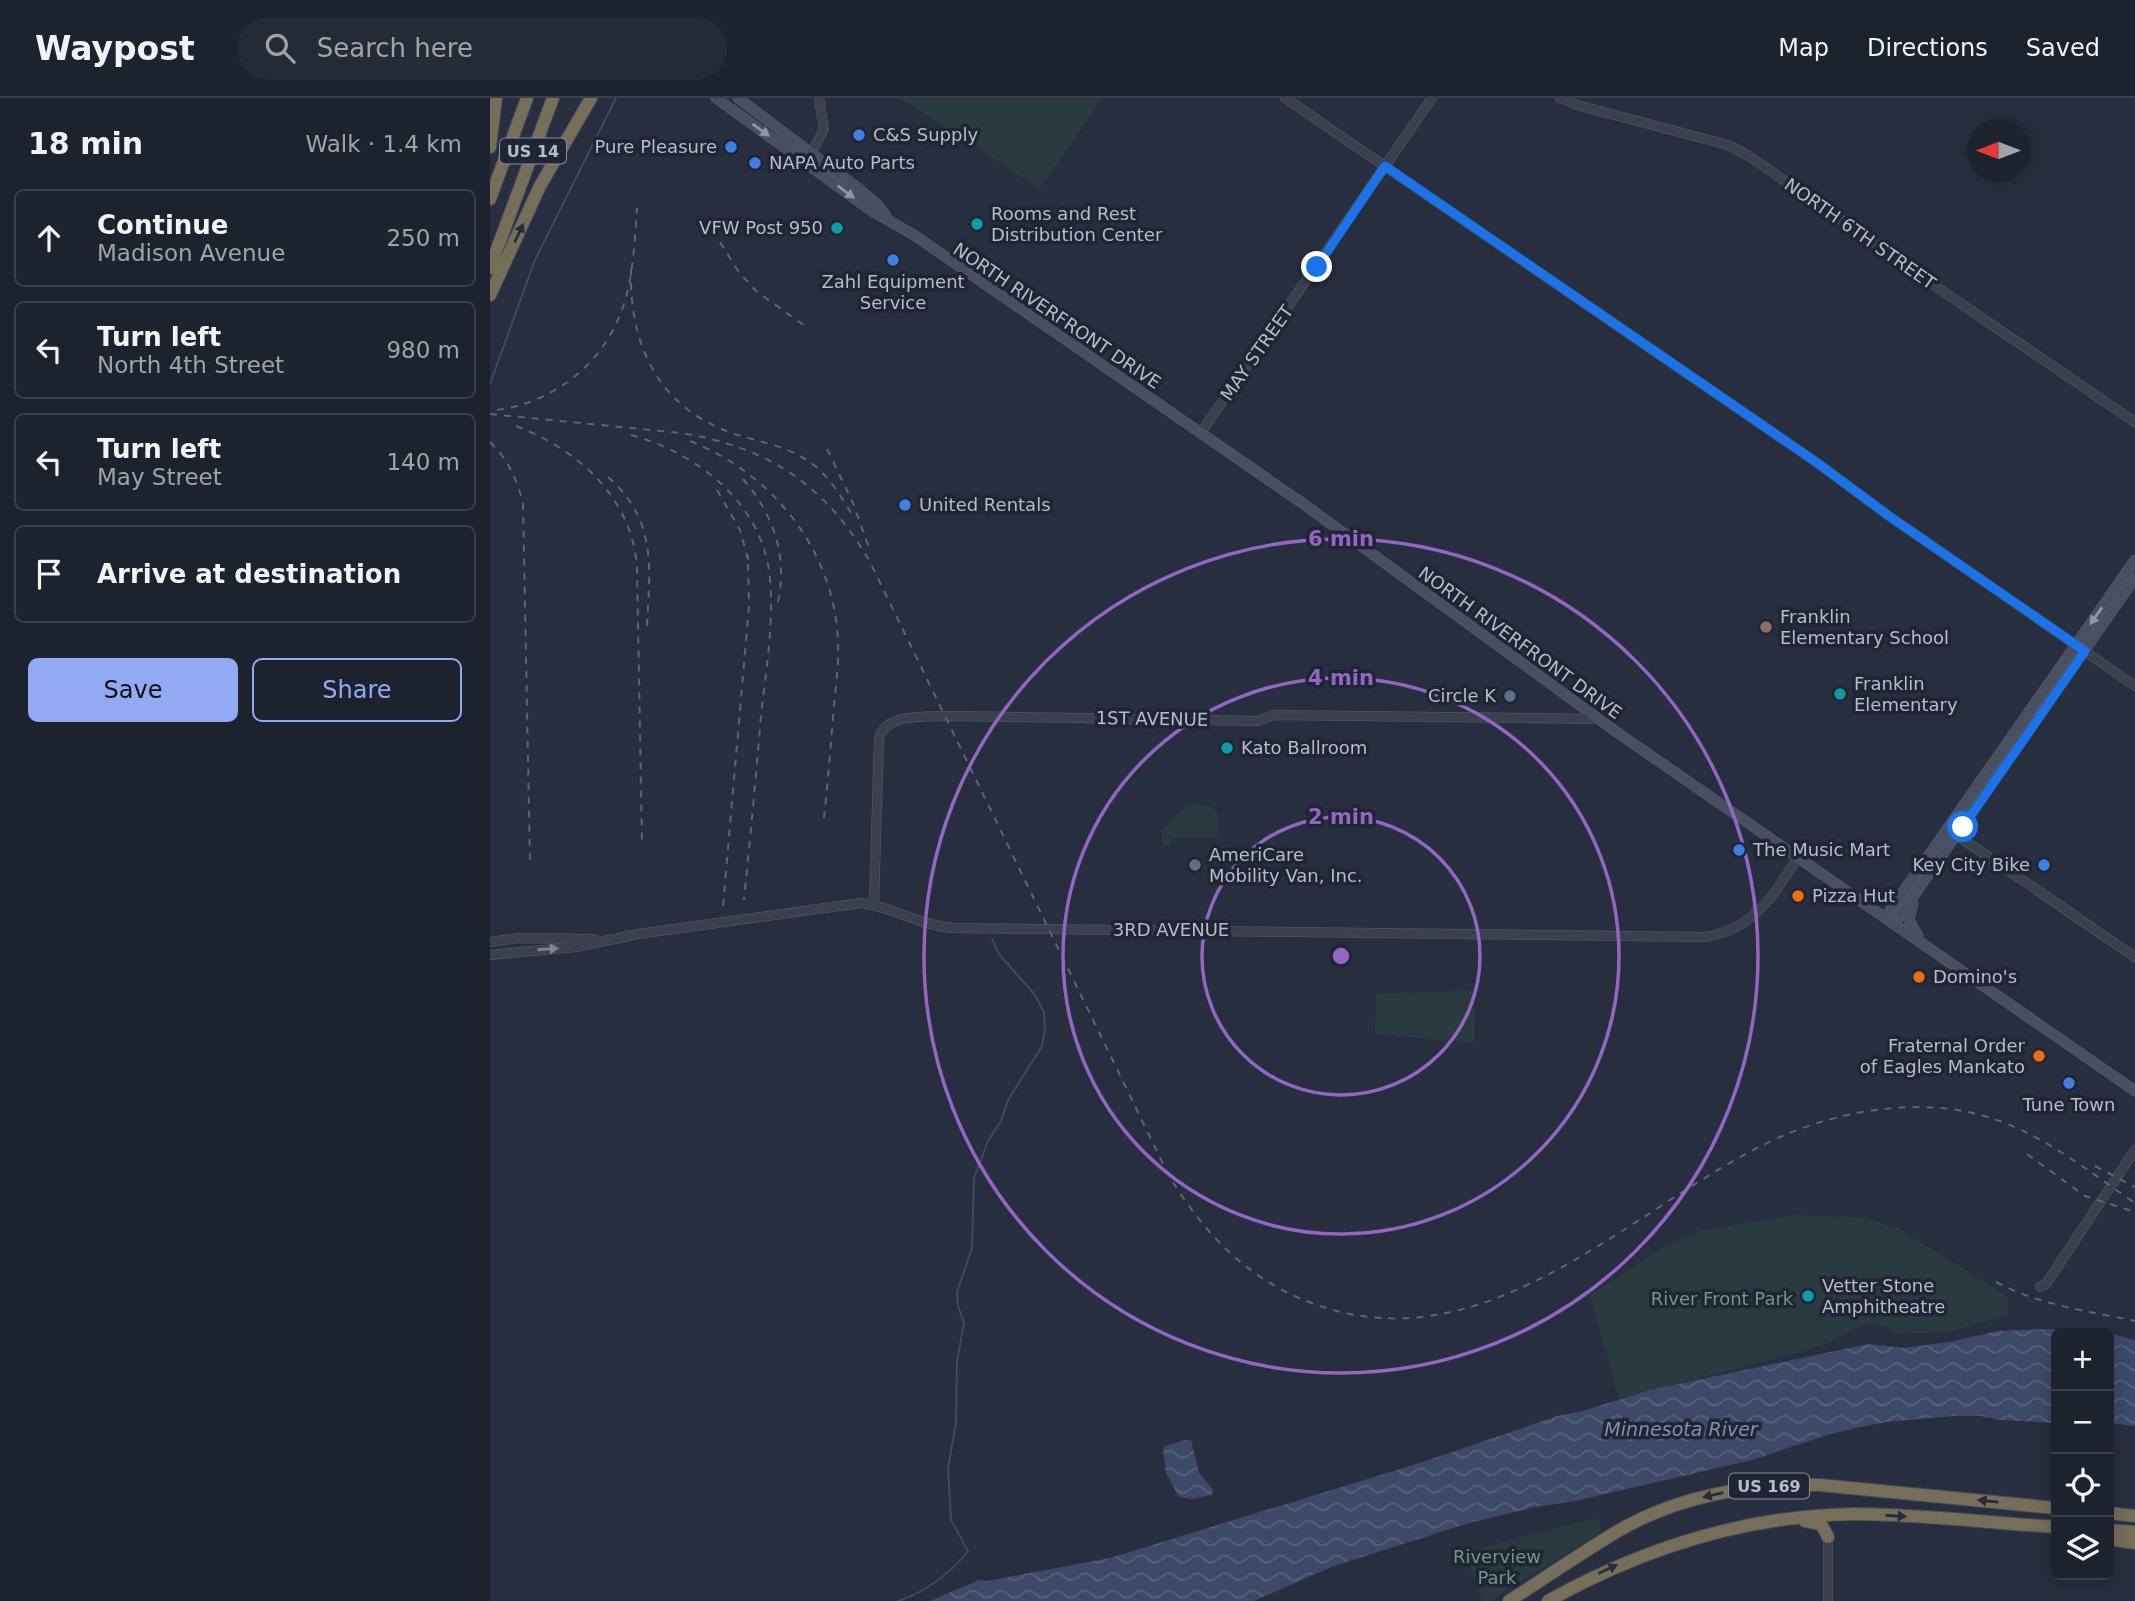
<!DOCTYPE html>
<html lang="en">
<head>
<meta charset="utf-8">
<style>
	:root { --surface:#1d222f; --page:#252a37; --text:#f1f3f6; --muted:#a0a4aa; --line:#3b3f4b; --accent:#92aaf4 }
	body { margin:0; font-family:"DejaVu Sans",sans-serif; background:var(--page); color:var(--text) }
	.controls { position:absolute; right:21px; bottom:21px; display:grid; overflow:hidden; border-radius:10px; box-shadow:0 4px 18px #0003 }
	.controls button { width:63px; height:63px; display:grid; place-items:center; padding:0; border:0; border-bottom:2px solid var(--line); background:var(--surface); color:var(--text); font:35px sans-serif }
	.compass { position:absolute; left:1477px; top:21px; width:63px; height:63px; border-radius:50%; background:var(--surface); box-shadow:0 4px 18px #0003; rotate:270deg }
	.stop { position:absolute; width:21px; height:21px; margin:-16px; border:5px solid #1a73e8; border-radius:50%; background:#fff }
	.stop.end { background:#1a73e8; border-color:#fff; box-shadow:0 2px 7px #0008 }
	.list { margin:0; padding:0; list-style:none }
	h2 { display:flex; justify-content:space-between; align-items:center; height:91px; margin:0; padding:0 28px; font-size:30px }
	h2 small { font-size:23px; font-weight:400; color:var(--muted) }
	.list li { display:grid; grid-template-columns:46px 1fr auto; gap:21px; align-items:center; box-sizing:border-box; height:98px; margin:0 14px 14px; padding:0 14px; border:2px solid var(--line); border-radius:10px }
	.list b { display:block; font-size:26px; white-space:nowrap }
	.list p { margin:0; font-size:23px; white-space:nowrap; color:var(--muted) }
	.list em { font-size:23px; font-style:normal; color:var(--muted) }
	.actions { display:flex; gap:14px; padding:21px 28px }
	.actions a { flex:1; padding:16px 0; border:2px solid var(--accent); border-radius:10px; text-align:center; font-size:24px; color:var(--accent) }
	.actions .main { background:var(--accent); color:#111 }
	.icon { flex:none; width:38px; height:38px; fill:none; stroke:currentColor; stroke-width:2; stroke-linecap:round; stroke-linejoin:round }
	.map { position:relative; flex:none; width:1645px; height:1503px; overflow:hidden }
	header { display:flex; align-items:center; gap:42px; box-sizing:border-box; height:98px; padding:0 35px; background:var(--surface); border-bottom:2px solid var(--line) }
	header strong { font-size:33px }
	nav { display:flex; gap:38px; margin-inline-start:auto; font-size:24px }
	.search { width:490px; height:63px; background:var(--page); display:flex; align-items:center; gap:18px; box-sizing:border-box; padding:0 24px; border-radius:38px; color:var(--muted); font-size:26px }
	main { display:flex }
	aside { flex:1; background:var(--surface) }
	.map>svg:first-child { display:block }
</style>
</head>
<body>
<header>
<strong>Waypost</strong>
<div class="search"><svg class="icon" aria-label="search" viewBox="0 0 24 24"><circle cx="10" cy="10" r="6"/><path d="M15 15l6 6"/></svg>Search here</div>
<nav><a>Map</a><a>Directions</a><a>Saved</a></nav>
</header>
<main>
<aside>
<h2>18 min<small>Walk · 1.4 km</small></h2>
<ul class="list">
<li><svg class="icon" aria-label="ahead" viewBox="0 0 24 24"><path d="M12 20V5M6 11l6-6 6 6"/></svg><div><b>Continue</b><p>Madison Avenue</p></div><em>250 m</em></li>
<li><svg class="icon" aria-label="left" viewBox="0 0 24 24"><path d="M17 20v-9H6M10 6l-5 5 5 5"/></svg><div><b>Turn left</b><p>North 4th Street</p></div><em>980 m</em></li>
<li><svg class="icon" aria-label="left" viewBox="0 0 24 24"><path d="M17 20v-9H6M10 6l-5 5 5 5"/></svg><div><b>Turn left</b><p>May Street</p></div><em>140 m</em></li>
<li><svg class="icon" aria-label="arrive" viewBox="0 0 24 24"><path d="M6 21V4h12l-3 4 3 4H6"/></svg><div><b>Arrive at destination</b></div></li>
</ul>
<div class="actions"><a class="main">Save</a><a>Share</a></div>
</aside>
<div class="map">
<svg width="1645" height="1503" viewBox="0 0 1645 1503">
	<defs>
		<pattern id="water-waves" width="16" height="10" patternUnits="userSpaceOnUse" patternTransform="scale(1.75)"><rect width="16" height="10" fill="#3d4967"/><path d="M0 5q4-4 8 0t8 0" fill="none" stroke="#57617b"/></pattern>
	</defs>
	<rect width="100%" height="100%" fill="#272e3f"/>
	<path fill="#293a40" d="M410,0h202l-62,91z
		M705,705l19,5 3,7 1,23h-47l-2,7 -7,2v-18l21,-20z
		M985,893l-1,52 -99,-9 1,-41z
		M1302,1117l70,2 36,11 110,69v18l-64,18 -48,1 -10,-7 -21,-3 -37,19 -27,9 -182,47 -29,-104 71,-46 37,-18z
		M1107,1420l5,13 -112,70h-7l-19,-49z"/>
	<path fill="url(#water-waves)" d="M1557,1231l61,4h-52v90l-57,-3 -18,-4h-27l-68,6 -30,6 -29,7 -75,25 -177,41 -40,6 -66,16 -138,44 -77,34h-324l49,-21 8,1 123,-23 316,-97 131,-45 29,-6 64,-20 218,-46 36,4 45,-6 49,-11z
		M1619,1235l26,7v86l-26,-3z
		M695,1342h6l8,33 14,16 -1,6 -20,4 -13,-2 -13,-24 -3,-24 2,-3z"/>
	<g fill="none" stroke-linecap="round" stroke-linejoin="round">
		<path stroke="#3d4967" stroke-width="2" d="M0,286l45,-124 81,-162
			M408,1503c26,-8 53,-28 70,-50l-17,-31 -2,-33 -1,-19 8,-46 1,-61 7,-38 -6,-17 -1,-14 15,-44 2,-70 14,-37 13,-20 7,-21 34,-54 3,-17 -1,-17 -9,-17 -36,-41 -7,-15"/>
		<g stroke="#595e6d" stroke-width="10">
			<path id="tertiary" d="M795,0l531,364 73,54 246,170
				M1070,0l17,7 151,40 21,11 94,65 86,61 206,140
				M319,60l15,-29 -5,-31
				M710,336l232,-336
				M1462,734l183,125
				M384,807l5,-167c8,-26 49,-21 71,-22l308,5 16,-6 325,4
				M0,844l28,-4 76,1
				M0,857l86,-8 62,-13 223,-31c32,4 58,22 91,25l753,9c50,-8 67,-41 93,-79
				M1550,1189l6,-3 89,-134
				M1338,1439v64"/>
		</g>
		<g stroke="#595e6d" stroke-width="11">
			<path id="secondary" d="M226,0l156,113 42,24 391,270 313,228 517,358
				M248,0l122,92 18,15 8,11
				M1423,804l-4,18 9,16
				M1395,820l250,-358
				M1404,826l241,-346"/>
		</g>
		<g stroke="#464b5a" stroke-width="14">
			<path id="motorway" d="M0,49l6,-49
				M0,101l37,-101
				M0,170l63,-170
				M0,197l50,-109 51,-88
				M1619,1415l26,3
				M1315,1423l16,3 7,13
				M1619,1432l26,2
				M1619,1441l26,4
				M1019,1503c36,-23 72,-48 109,-70 60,-35 133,-48 202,-46l236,23
				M1058,1503c95,-53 196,-85 305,-87 68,0 136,9 203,13"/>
		</g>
		<use href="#tertiary" stroke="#3b404f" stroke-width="9"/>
		<use href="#secondary" stroke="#494f62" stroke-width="10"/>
		<use href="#motorway" stroke="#756e58" stroke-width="12"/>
		<path stroke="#5d6476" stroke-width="2" stroke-dasharray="7 7" stroke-linecap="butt" d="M230,144l18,29 18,20 49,35
			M141,171c-2,70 23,133 93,161 24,10 53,13 76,26 25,13 39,37 53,60
			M7,312c65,-9 117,-56 131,-121 6,-26 7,-54 9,-81
			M0,316l191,19c87,14 145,52 189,129l299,614c35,57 77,102 140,126 170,66 311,-84 450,-155 54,-28 120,-44 181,-39 79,6 132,52 195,95
			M26,328c62,23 117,73 121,142l5,274
			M141,337c67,18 132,69 139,143 4,45 -4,93 -9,137 -5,62 -11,124 -17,185
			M200,343c83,33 144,109 148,200 1,21 -2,43 -4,64 -3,38 -6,75 -10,113
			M0,344c18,17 27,38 33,61l7,358
			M337,351l26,54 16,45
			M118,379c49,43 42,90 39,149
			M253,381c30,35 45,76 35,123
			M227,392l23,40 9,33
			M233,808l26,-300 -1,-51
			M1537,1056l58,42 50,16
			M1605,1068l40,21
			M1506,1184c43,23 92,29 139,39"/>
	</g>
	<defs><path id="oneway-solid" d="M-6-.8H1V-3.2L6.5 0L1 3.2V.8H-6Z" transform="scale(1.75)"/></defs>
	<g fill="#9096a6">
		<use href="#oneway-solid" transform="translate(271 32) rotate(36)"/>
		<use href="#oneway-solid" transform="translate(356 94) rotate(37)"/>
		<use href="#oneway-solid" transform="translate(1606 518) rotate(125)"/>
	</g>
	<g fill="#282c38">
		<use href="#oneway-solid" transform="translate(29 135) rotate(-65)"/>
		<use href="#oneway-solid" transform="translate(1223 1397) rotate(167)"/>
		<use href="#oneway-solid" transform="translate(1498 1403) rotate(-174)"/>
		<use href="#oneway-solid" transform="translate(1406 1418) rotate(4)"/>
		<use href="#oneway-solid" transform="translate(1118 1471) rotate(-25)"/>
	</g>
	<use fill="#7f8493" href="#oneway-solid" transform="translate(58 851) rotate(-4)"/>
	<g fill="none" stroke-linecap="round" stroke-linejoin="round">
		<path stroke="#1a73e8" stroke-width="9" d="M827,169l68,-101 431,296 73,54 196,135 -122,176"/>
	</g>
	<g fill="none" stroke="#9366c3" stroke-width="3.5">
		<circle cx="851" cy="858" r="139"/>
		<circle cx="851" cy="858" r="278"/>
		<circle cx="851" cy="858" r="417"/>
	</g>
	<g fill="#3f7fe0" stroke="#1f2535" stroke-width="2.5">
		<circle cx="369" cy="37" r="7"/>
		<circle cx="241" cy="49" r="7"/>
		<circle cx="265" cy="65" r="7"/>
		<circle cx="403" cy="162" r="7"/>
		<circle cx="415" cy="407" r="7"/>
		<circle cx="1249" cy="752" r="7"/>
		<circle cx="1554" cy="767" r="7"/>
		<circle cx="1579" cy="985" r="7"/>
	</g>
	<g fill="#0f9aa8" stroke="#1f2535" stroke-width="2.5">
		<circle cx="487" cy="126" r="7"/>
		<circle cx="347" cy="130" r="7"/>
		<circle cx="1350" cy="596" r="7"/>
		<circle cx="737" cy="650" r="7"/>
		<circle cx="1318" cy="1198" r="7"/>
	</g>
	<circle fill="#8d6e63" stroke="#1f2535" stroke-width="2.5" cx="1276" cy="529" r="7"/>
	<g fill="#5c6f8a" stroke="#1f2535" stroke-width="2.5">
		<circle cx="1020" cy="598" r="7"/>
		<circle cx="705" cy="767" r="7"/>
	</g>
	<g fill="#e8710a" stroke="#1f2535" stroke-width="2.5">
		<circle cx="1308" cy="798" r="7"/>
		<circle cx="1429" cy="879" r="7"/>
		<circle cx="1549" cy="958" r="7"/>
	</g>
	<g text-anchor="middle" stroke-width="7" stroke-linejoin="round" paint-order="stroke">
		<g fill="#1f2535" stroke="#898f9d" stroke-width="2">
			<rect x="10" y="40.5" width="66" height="25" rx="5"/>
			<rect x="1239" y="1375.5" width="80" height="25" rx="5"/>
		</g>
		<g font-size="16" font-weight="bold" fill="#b7bcca">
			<text x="43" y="59">US 14</text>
			<text x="1279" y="1394">US 169</text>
		</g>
		<g font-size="18" fill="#b7bcca" stroke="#1f2535" text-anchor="start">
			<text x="383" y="43">C&amp;S Supply</text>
			<text x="227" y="55" text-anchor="end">Pure Pleasure</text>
			<text x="279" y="71">NAPA Auto Parts</text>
			<text x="501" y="122">Rooms and Rest<tspan x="501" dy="21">Distribution Center</tspan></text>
			<text x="333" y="136" text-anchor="end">VFW Post 950</text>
			<text x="403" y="190" text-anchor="middle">Zahl Equipment<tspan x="403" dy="21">Service</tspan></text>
			<text x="429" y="413">United Rentals</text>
			<text x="1290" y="525">Franklin<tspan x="1290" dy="21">Elementary School</tspan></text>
			<text x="1364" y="592">Franklin<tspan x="1364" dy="21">Elementary</tspan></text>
			<text x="1006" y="604" text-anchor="end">Circle K</text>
			<text x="751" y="656">Kato Ballroom</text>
			<text x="1263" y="758">The Music Mart</text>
			<text x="719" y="763">AmeriCare<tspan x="719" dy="21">Mobility Van, Inc.</tspan></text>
			<text x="1540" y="773" text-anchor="end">Key City Bike</text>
			<text x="1322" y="804">Pizza Hut</text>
			<text x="1443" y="885">Domino's</text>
			<text x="1535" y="954" text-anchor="end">Fraternal Order<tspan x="1535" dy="21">of Eagles Mankato</tspan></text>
			<text x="1579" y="1013" text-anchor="middle">Tune Town</text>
			<text x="1332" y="1194">Vetter Stone<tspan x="1332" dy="21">Amphitheatre</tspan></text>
		</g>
		<g font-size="18" fill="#b7bcca" stroke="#1f2535">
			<text transform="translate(1370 136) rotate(35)" y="6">NORTH 6TH STREET</text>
			<text transform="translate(567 218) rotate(34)" y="6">NORTH RIVERFRONT DRIVE</text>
			<text transform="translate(767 255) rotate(-55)" y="6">MAY STREET</text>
			<text transform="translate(1030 545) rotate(36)" y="6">NORTH RIVERFRONT DRIVE</text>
			<text transform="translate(662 621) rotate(1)" y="6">1ST AVENUE</text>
			<text x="681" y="838">3RD AVENUE</text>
		</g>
		<g font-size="18" fill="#6f9a7f" stroke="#1f2535">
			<text x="1232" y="1207">River Front Park</text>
			<text x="1007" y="1465">Riverview<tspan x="1007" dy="21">Park</tspan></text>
		</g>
		<g font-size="19" font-style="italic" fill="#808eb0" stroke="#1f2535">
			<text x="1191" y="1338">Minnesota River</text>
		</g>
	</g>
	<circle cx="851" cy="858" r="10" fill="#9366c3" stroke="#1f2535" stroke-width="3.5"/>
	<g font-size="21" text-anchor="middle" font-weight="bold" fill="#9366c3" stroke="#1f2535" stroke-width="7" stroke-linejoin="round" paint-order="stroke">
		<text x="851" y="448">6 min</text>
		<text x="851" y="587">4 min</text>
		<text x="851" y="726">2 min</text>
	</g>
</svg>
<div class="controls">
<button>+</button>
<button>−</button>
<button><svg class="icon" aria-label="locate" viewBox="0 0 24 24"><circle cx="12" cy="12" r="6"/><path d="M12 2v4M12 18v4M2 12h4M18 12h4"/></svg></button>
<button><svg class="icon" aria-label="layers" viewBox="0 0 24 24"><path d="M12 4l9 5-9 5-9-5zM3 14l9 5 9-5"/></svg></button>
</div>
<svg class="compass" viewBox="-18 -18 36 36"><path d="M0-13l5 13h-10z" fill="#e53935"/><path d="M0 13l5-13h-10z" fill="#a0a4aa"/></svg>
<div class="stop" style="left:1473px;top:729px"></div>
<div class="stop end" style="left:827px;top:169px"></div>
</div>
</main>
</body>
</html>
